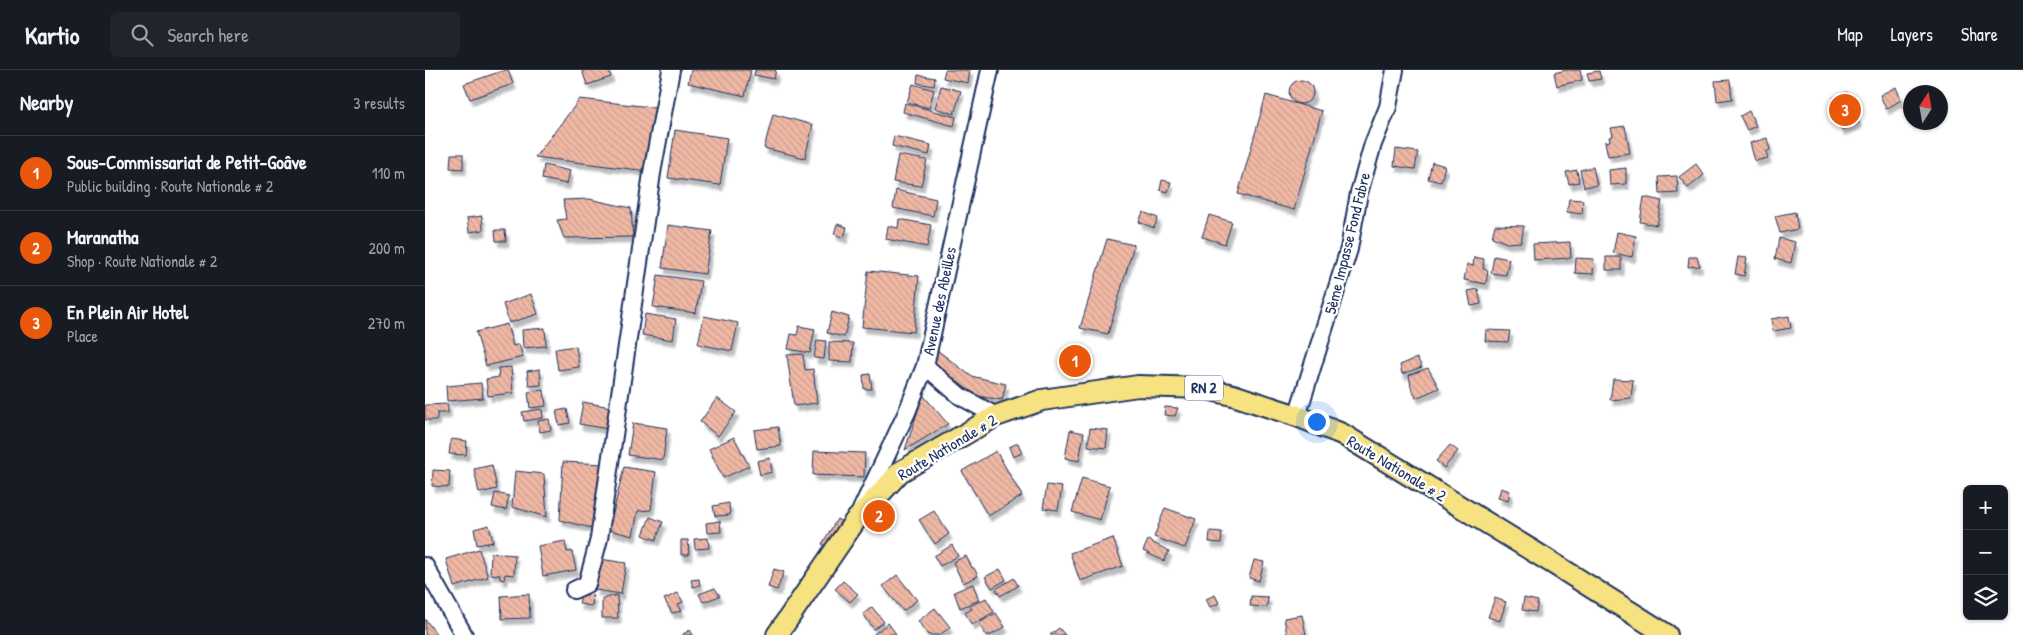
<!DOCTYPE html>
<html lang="en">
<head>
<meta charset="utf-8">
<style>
	:root { --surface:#171b24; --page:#20242c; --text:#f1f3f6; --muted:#9ea1a6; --line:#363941; --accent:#ea580c }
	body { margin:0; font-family:"Patrick Hand",sans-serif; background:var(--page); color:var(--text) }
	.controls { position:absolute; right:15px; bottom:15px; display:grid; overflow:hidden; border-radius:8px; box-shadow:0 1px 4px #0004 }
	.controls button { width:45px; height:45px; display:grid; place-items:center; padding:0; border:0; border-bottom:1px solid var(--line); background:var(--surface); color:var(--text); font:25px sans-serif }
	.compass { position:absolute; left:1478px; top:15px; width:45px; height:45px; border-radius:50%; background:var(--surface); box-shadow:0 1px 4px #0004; rotate:11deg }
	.you { position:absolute; left:891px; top:351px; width:18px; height:18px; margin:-12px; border:4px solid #fff; border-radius:50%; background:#1a73e8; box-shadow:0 0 0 8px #1a73e833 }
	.badge { display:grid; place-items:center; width:32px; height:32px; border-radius:50%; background:var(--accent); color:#fff; font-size:16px; font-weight:700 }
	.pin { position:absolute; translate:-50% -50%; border:2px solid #fff; box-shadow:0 1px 5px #0006 }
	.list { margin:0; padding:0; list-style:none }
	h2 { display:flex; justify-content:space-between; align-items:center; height:65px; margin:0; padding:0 20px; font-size:21px }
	h2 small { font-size:16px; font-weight:400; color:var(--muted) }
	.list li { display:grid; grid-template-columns:32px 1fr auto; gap:15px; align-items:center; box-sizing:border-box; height:75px; padding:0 20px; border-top:1px solid var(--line) }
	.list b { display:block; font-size:19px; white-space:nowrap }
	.list p { margin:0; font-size:16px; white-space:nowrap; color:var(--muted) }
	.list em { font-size:16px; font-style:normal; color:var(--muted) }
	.icon { flex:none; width:28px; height:28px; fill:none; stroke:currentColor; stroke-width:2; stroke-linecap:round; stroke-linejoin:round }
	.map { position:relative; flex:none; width:1598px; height:565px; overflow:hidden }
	header { display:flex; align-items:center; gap:30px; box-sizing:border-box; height:70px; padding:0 25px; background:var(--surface); border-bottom:1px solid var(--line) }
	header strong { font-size:24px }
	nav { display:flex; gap:28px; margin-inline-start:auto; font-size:18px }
	.search { width:350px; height:45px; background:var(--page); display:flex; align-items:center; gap:12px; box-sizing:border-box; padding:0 18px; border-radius:8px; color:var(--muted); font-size:19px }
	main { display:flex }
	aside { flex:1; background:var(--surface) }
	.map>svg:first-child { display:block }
</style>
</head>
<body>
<header>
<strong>Kartio</strong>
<div class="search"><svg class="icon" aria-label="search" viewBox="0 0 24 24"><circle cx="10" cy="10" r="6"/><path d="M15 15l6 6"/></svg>Search here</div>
<nav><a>Map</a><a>Layers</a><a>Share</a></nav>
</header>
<main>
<aside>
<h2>Nearby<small>3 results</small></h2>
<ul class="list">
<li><span class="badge">1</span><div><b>Sous-Commissariat de Petit-Goâve</b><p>Public building · Route Nationale # 2</p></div><em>110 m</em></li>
<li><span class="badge">2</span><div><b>Maranatha</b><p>Shop · Route Nationale # 2</p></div><em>200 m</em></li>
<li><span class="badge">3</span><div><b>En Plein Air Hotel</b><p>Place</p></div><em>270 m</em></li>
</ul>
</aside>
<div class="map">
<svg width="1598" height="565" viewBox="0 0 1598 565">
	<defs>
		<pattern id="building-back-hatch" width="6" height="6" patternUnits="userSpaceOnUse" patternTransform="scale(1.25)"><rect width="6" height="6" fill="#efb8a4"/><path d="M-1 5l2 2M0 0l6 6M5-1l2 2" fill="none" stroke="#cc9e90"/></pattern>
		<filter id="shadow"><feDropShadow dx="3" dy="5.5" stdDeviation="1" flood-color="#0004"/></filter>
	</defs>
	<rect width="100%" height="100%" fill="#fff"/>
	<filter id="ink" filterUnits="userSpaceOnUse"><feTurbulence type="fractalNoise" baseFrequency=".02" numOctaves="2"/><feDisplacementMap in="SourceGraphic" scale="10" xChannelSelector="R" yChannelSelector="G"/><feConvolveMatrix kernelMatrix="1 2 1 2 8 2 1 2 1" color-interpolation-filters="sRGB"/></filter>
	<g filter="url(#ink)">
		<path fill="url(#building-back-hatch)" stroke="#1b2f5e" filter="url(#shadow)" d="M80,0h3l5,14 -43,15 -6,-15z
			M157,0h27l2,7 -24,8z
			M266,0h60l-6,26 -57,-13z
			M330,0h21l-2,9 -20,-4z
			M520,0h25l-2,13 -25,-5z
			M1141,0h14l2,10 -25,6 -3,-13z
			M1174,1l2,8 -12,2 -2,-8z
			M493,5l17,3 -1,8 -17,-3z
			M1305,10l2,19 -15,2 -2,-20z
			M864 22a12 12 0 1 1 24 0a12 12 0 1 1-24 0Z
			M488,14l21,6 -5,18 -22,-6z
			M516,16l20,5 -7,23 -19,-6z
			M1471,17l5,13 -15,9 -6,-14z
			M1422,22l12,31 -18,7 -8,-32z
			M841,25l56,16 -28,99 -56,-16z
			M155,29l79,9 -12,63 -112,-14z
			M480,33l51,14 -2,9 -51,-14z
			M1324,41l7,15 -9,4 -7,-14z
			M348,44l40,11 -8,33 -41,-10z
			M1200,56l5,27 -22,3 -3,-14 5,-1 -1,-4 4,-1 -2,-8z
			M250,60l52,8 -7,47 -52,-7z
			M469,66l37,9 -2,10 -37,-9z
			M1342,68l3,12 -4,2 2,6 -13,3 -5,-18z
			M971,79l22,3 -3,17 -21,-3z
			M26,84h12v15l-13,-1z
			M473,85l29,5 -6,26 -28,-4z
			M1007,92l13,4 -4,16 -13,-3z
			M1271,94l8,11 -16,13 -9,-11z
			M119,95l26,6 -3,13 -25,-5z
			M1168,97l4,18 -13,2 -4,-17z
			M1201,98v16l-16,1 -1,-15z
			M1152,100l2,12 -10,2 -3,-12z
			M1252,106l1,17 -18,1 -1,-17z
			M737,110l9,2 -3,10 -8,-2z
			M471,120l40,9 -3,17 -40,-8z
			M1219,127l18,4 -5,24 -17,-3z
			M164,129l42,9 2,29 -69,1 -7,-18 9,-1 -3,-19z
			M1144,129l14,1 -1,14 -15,-2z
			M718,142l15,6 -4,10 -15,-6z
			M1370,142l3,17 -18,4 -5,-17z
			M784,145l23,7 -7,22 -23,-7z
			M57,146l1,14 -14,2 -2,-14z
			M474,149l32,6 -4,22 -41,-8 2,-13 10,2z
			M412,154l10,3 -3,11 -10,-4z
			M243,155l44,6 -7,43 -43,-6z
			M1070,155l29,1 -3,16 -14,1 -15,-6z
			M70,160h10l1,11h-10z
			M1192,162l19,4 -4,21 -19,-4z
			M1354,168l16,4 -4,21 -16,-4z
			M682,169l27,6 -26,89 -28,-6z
			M1145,172l1,16 -37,2 -1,-16z
			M1069,186l15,3 -3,16 -15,-2z
			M1049,187l10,2 -1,10 5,1 -2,14 -22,-4 3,-16 6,2z
			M1181,187h15v13h-15z
			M1264,187h8l3,9 -12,1z
			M1313,187l9,1 -3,18 -9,-2z
			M1151,188l18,1 -1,15 -18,-1z
			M443,201l51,5 -5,56 -52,-5z
			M233,205l43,6 -5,32 -43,-6z
			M1053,219l3,15 -10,2 -3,-15z
			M106,224l7,20 -29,9 -6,-19z
			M407,242l17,5 -5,20 -17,-4z
			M220,244l31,5 -3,21 -31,-5z
			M279,246l34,7 -6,28 -34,-7z
			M1364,246l2,12 -18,3 -2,-12z
			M82,254l6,22 6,-2 4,13 -37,9 -10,-34z
			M374,256l16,3 -5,24 -22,-4 3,-15 6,1z
			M120,258l1,18 -23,2 -1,-18z
			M1061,260l24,1 -2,11 -23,-1z
			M392,270l9,1 -2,18 -10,-1z
			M404,272l24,1 -1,19 -23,-1z
			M151,276l3,21 -21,3 -3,-21z
			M512,280l34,26 35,8 -4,16 -38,-6 -31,-27z
			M378,284l2,16 8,-1 4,34 -23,3 -7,-51z
			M992,288l5,9 -20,7 -2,-9z
			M86,297l2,26 -25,3 -2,-17 13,-2 -1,-9z
			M1003,298l11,20 -23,10 -5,-11 -2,-12z
			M115,299l1,16 -12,1 -2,-15z
			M445,304l2,15h-8l-1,-14z
			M1188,309l20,1 -2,18 -21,2z
			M56,313l2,15 -36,3 -1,-15z
			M119,320l2,16 -16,2 -2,-16z
			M498,325l25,29 -43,26z
			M292,328l19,14 -18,24 -18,-14z
			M158,332l28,5 -3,22 -29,-5z
			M23,334v9h-11v7h-12v-15z
			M740,337l13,1 -3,8 -11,-1z
			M117,339l1,9 -19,3 -2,-9z
			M142,339l3,14 -11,2 -3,-14z
			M124,349l2,11 -11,2 -2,-11z
			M208,353l34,5 -4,32 -35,-5z
			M353,357l3,19 -24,3 -3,-19z
			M665,358l18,2 -2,18 -18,-2z
			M645,360l14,3 -5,28 -14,-3z
			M309,367l15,29 -26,12 -14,-29z
			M26,369l16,2 -1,14 -17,-1z
			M593,373l4,10 -9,4 -4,-10z
			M1025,375l8,6 -14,17 -8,-7z
			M389,381l51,2 -1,24 -51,-2z
			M571,381l26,45 -34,20 -26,-45z
			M345,388l2,14 -12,3 -3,-14z
			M138,392l41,2 -13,64 -31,-8z
			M67,395l5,24 -18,4 -5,-24z
			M199,397l32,5 -5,38 -13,1 -5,25 -24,-6z
			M8,400l17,1 -1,16 -17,-1z
			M90,401l29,3 3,43 -35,-10z
			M657,408l28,8 -10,34 -28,-8z
			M622,415l15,2 -4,23 -15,-2z
			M1076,418l9,3 -2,10 -10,-3z
			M70,423l14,3 -3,14 -14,-3z
			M304,433l1,12 -15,1 -2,-10z
			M740,438l31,11 -11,29 -31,-11z
			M509,441l15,23 -14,10 -16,-24z
			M225,447l13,5 -7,18 -13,-5z
			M412,449l7,4 -15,25 -7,-4z
			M295,451l1,11 -14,1 -1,-10z
			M64,455l4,17 -16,3 -3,-16z
			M785,461l12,1 -1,11 -12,-1z
			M283,468l1,10 -14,1 -1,-10z
			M688,468l10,28 -43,15 -10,-28z
			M256,470h7l1,15h-8z
			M723,470l21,11 -5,10 -21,-10z
			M140,471l2,11 5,-1 4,19 -33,6 -5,-30z
			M527,475l6,11 -18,10 -6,-10z
			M54,479l9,28 -34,10 -8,-28z
			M66,483l24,2 -1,20 -9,-1 -1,6 -4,-1v-4l-10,-1z
			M541,486l6,12h2l4,8 -15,7 -10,-21z
			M175,489l26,4 -5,31 -26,-4z
			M829,490l10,2 -5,19 -10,-3z
			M349,499l10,3 -7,18 -9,-3z
			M575,499l6,11 -14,8 -7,-11z
			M472,505l20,25 -14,11 -20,-25z
			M589,508l4,8 -18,10 -4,-7z
			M274,509l1,6 -7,2 -2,-7z
			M418,511l15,13 -8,8 -15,-13z
			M548,514l6,16 -19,8 -6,-16z
			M290,518l5,8 -17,6 -4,-8z
			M253,523l5,9 -5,2 4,7 -10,2 -8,-14z
			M104,524l1,24 -28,1 -1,-23z
			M156,524l12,2 -1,10 -13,-2z
			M192,525l1,23h-16v-19z
			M790,525l4,8 -9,4 -4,-8z
			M826,526l17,1 -1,10 -17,-1z
			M561,528l8,14 -22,13 -7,-12 7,-4 -2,-3z
			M1070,528l11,4 -6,19 -12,-4z
			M1099,528l14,3 -2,11 -14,-2z
			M447,537l12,15 -10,7 -11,-15z
			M510,538l15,19 -10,8h-12l-10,-14z
			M571,543l9,14 -14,8h-5l-7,-12z
			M877,545l4,20h-19l-3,-17z
			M0,549l12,16h-12z
			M463,553l8,11 -23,1z
			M634,558l6,7h-15z
			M265,560l3,5h-10v-1z"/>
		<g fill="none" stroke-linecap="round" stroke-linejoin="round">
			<g stroke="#1b2f5e" stroke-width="20">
				<path id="minor" d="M500,296l35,30 36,20
					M872,346l52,-167 10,-56 14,-49 15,-37 7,-37
					M436,440l46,-98 18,-46 65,-296
					M0,496l39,69
					M149,520l13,-6 12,-45 53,-366 19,-103"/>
			</g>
			<g stroke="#1b2f5e" stroke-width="24">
				<path id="major" d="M352,565l78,-114 45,-49 96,-56 46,-16 96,-14 65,2 30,7 64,21 45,18 212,130 113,71"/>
			</g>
			<use href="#minor" stroke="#fff" stroke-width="16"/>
			<use href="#major" stroke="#f7e281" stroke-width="20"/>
		</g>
	</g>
	<g text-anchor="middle" stroke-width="4.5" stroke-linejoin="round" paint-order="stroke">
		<rect fill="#fff" stroke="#5f6d8e" stroke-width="1" x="760" y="305.5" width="38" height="25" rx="4"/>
		<g font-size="15" font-weight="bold" fill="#1b2f5e">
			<text x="779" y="323">RN 2</text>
		</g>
		<g font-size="16" fill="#1b2f5e" stroke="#fff">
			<text transform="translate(922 173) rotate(-76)" y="6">5ème Impasse Fond Fabre</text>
			<text transform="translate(514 231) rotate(-78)" y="6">Avenue des Abeilles</text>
			<text transform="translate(522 377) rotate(-31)" y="6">Route Nationale # 2</text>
			<text transform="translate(972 398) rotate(31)" y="6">Route Nationale # 2</text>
		</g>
	</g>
</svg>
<div class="controls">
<button>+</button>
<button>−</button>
<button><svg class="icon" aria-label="layers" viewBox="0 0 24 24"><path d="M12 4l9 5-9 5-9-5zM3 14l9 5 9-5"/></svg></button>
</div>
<svg class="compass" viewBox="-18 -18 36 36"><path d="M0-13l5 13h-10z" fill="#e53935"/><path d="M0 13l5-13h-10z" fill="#9ea1a6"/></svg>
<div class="you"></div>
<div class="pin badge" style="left:650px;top:291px">1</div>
<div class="pin badge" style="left:454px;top:446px">2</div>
<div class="pin badge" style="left:1420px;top:40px">3</div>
</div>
</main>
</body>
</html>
